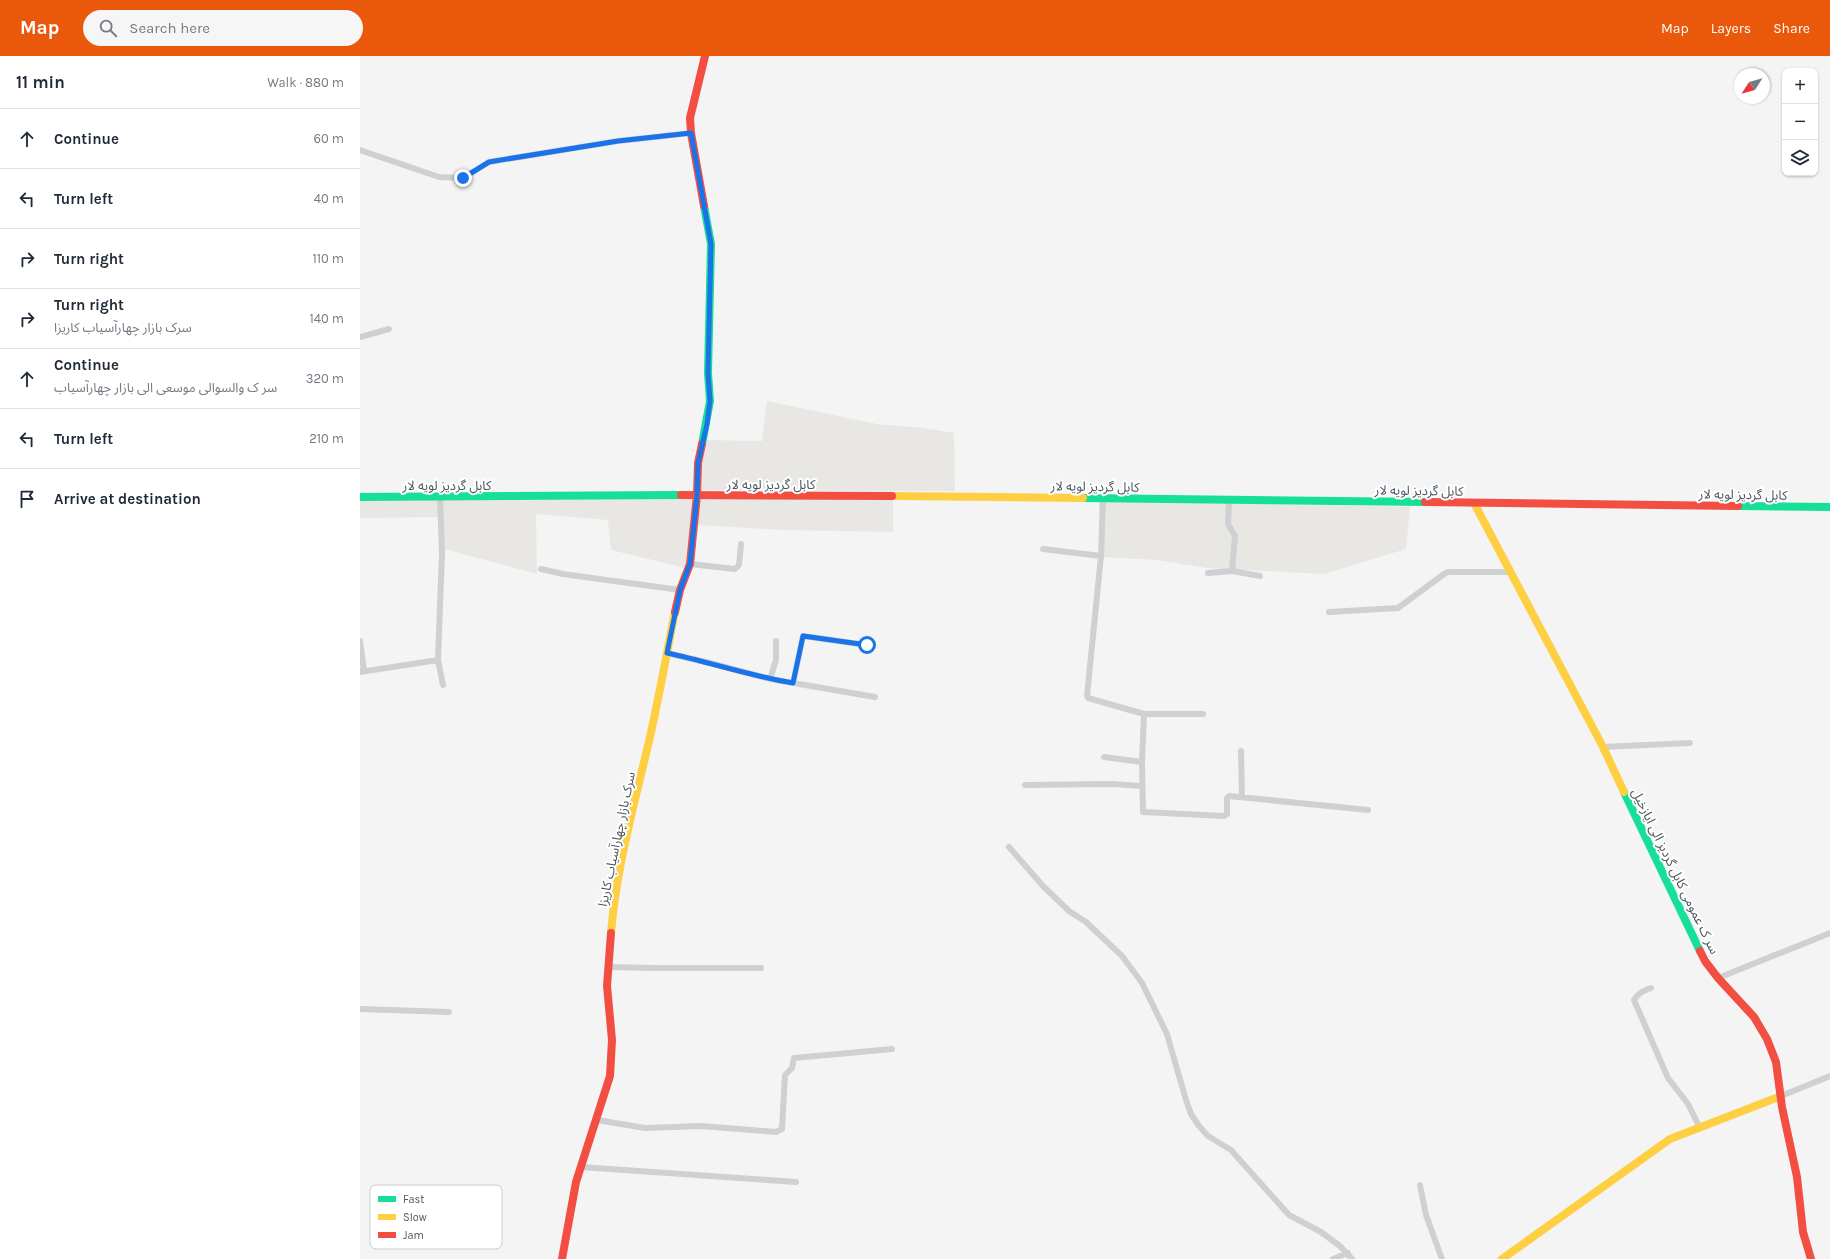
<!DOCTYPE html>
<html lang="en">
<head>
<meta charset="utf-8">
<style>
	:root { --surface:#fff; --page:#f6f6f7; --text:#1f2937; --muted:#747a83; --line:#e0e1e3; --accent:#ea580c }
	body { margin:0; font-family:Karla,"Noto Sans Arabic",sans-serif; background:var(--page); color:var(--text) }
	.controls { position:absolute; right:12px; top:12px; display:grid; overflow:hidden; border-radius:8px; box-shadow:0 1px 3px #0004 }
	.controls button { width:36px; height:36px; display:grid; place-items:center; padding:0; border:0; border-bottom:1px solid var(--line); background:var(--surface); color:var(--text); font:20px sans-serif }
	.compass { position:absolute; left:1374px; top:12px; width:36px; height:36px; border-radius:50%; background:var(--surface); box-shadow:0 1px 3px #0004; rotate:234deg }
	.stop { position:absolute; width:12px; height:12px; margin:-9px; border:3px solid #1a73e8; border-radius:50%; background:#fff }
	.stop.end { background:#1a73e8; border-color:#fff; box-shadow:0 1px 4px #0008 }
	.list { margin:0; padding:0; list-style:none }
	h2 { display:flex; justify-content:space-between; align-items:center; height:52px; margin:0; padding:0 16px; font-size:17px }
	h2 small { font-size:13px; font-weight:400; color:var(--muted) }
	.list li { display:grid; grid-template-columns:26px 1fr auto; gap:12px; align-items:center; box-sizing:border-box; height:60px; padding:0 16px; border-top:1px solid var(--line) }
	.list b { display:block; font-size:15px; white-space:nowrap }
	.list p { margin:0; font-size:13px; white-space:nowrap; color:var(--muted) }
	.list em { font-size:13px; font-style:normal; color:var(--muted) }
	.icon { flex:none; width:22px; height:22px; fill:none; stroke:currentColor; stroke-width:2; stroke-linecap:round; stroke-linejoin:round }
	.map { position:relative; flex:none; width:1470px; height:1203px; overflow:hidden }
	header { display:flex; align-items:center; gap:24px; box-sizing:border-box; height:56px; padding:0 20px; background:var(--accent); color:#fff }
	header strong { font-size:19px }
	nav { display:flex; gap:22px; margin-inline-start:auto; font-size:14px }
	.search { width:280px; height:36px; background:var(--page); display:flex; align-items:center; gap:10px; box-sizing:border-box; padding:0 14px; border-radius:22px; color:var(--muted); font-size:15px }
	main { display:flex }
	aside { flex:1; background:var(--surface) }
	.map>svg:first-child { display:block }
</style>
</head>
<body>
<header>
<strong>Map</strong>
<div class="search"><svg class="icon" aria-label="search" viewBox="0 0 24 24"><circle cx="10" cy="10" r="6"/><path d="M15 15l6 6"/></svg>Search here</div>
<nav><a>Map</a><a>Layers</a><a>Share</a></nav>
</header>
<main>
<aside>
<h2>11 min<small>Walk · 880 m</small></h2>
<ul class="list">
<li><svg class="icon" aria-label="ahead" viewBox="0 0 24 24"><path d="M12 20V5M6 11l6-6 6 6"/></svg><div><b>Continue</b></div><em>60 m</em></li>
<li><svg class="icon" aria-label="left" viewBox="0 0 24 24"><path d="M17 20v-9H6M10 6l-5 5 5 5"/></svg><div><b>Turn left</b></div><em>40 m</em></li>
<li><svg class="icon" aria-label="right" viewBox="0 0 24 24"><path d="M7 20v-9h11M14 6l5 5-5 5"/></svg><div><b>Turn right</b></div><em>110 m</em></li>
<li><svg class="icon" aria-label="right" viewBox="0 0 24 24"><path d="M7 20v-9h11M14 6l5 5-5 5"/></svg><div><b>Turn right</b><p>سرک بازار چهارآسیاب کاریزا</p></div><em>140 m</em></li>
<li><svg class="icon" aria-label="ahead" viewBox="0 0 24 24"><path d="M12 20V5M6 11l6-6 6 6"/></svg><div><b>Continue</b><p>سر ک والسوالی موسعی الی بازار چهارآسیاب</p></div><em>320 m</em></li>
<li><svg class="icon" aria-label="left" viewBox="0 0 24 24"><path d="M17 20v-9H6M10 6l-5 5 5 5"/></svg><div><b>Turn left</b></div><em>210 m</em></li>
<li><svg class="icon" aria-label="arrive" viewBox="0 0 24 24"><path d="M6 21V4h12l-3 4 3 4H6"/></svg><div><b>Arrive at destination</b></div></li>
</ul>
</aside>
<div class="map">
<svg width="1470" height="1203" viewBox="0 0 1470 1203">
	<rect width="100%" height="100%" fill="#f4f4f4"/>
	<path fill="#e8e7e3" d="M407,345l110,23 46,4 31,5 1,58 -260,-1 5,-50 62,1z
		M337,439l196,5v32l-111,-2 -84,-5 -12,43 -75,-18 -3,-30 -72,-6 1,60 -96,-26 -3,-31 -78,1v-17z
		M739,445l311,6 -4,42 -82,25 -118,-6 -49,-8 -54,-3z"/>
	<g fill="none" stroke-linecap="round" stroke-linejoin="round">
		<path stroke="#ced0d2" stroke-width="6" d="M0,94l79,27 24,1 26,-16 129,-21 73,-8
			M0,281l29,-8
			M80,442l2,55 -4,107 5,25
			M743,442l-2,58 -14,140 1,2 56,16h59
			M869,444l-1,24 7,12 -3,35
			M683,493l58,7
			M330,508l45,5 4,-4 2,-21
			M181,513l22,5 117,16
			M848,517l24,-2 28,5
			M969,556l69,-4 46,-34 4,-2h62
			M0,585l4,30
			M307,597l43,10 60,16 105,18
			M0,616l78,-12
			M410,623l6,-19v-19
			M433,627l10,-47 64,9
			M784,658l-2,48 1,50 81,4 3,-2v-16l2,-2 139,14
			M1243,691l87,-4
			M881,695l1,46
			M744,701l38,5
			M665,729l87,-1 30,2
			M649,791l34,39 26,25 17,11 36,34 20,27 25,51 19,66 5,14 8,12 9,10 23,14 58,65 32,17 19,14 12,13
			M248,911l46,1h107
			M1358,922l112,-45
			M1291,932c-8,3 -13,5 -17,12l34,78 20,26 12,24
			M0,953l89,3
			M1421,1040l49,-20
			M237,1064l48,8 56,-2 75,6 6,-3 3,-54 7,-7 2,-10 98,-9
			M221,1111l215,15
			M1060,1129l6,30 16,44
			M973,1203l15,-6"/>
		<path stroke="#16e098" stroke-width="8" d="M342,388l8,-43 -2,-28 3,-129 -7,-38
			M0,441l321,-2
			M723,442l342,4
			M1378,450l92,1
			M1264,736l76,159"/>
		<path stroke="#ffcf43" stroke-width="8" d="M532,440l191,2
			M1114,447l129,244 21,45
			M251,877c5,-60 20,-117 34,-175 12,-48 20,-97 30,-146
			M1142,1203l168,-120 111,-43"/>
		<path stroke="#f24e42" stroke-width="8" d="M344,150l-13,-73 -1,-15 15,-62
			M321,439l211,1
			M1065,446l313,4
			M315,556l5,-22 10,-26 7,-69 1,-32 4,-19
			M1340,895l5,10 13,17 36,39 13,22 9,23 6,45 15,70 6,55 8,27
			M202,1203l14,-77 34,-106 2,-36 -5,-54 4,-53"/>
	</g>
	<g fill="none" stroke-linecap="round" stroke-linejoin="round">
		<path stroke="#1a73e8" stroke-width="5" d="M103,122l26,-16 129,-21 73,-8 20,111 -3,129 2,28 -3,23 -9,39 -1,32 -7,69 -10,26 -13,63c42,9 84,23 126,30l10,-47 64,9"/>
	</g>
	<g text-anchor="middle" stroke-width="4" stroke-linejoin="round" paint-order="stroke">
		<g font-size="13" fill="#4a5661" stroke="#fff">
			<text x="411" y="433">کابل گردیز لویه لار</text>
			<text x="87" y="434">کابل گردیز لویه لار</text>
			<text transform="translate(735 430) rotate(1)" y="5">کابل گردیز لویه لار</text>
			<text transform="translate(1059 434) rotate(1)" y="5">کابل گردیز لویه لار</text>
			<text transform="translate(1383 438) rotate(1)" y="5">کابل گردیز لویه لار</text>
			<text transform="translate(256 783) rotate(-78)" y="5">سرک بازار چهارآسیاب کاریزا</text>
			<text transform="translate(1316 815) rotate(64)" y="5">سر ک عمومی کابل گردیز الی ایازخیل</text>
		</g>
	</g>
	<rect x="10" y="1129" width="132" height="64" rx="6" fill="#fff" stroke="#c9ccd0" stroke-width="1"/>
	<rect x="18" y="1140" width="18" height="6" fill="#16e098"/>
	<rect x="18" y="1158" width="18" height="6" fill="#ffcf43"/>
	<rect x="18" y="1176" width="18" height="6" fill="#f24e42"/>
	<g font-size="11" fill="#4a5661">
		<text x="43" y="1147">Fast</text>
		<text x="43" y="1165">Slow</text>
		<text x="43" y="1183">Jam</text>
	</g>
</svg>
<div class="controls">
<button>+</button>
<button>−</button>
<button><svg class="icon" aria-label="layers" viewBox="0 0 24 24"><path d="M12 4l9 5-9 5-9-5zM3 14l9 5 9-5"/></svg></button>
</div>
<svg class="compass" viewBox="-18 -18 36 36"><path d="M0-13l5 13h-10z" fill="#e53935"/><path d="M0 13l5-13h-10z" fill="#747a83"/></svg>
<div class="stop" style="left:507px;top:589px"></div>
<div class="stop end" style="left:103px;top:122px"></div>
</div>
</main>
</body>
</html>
